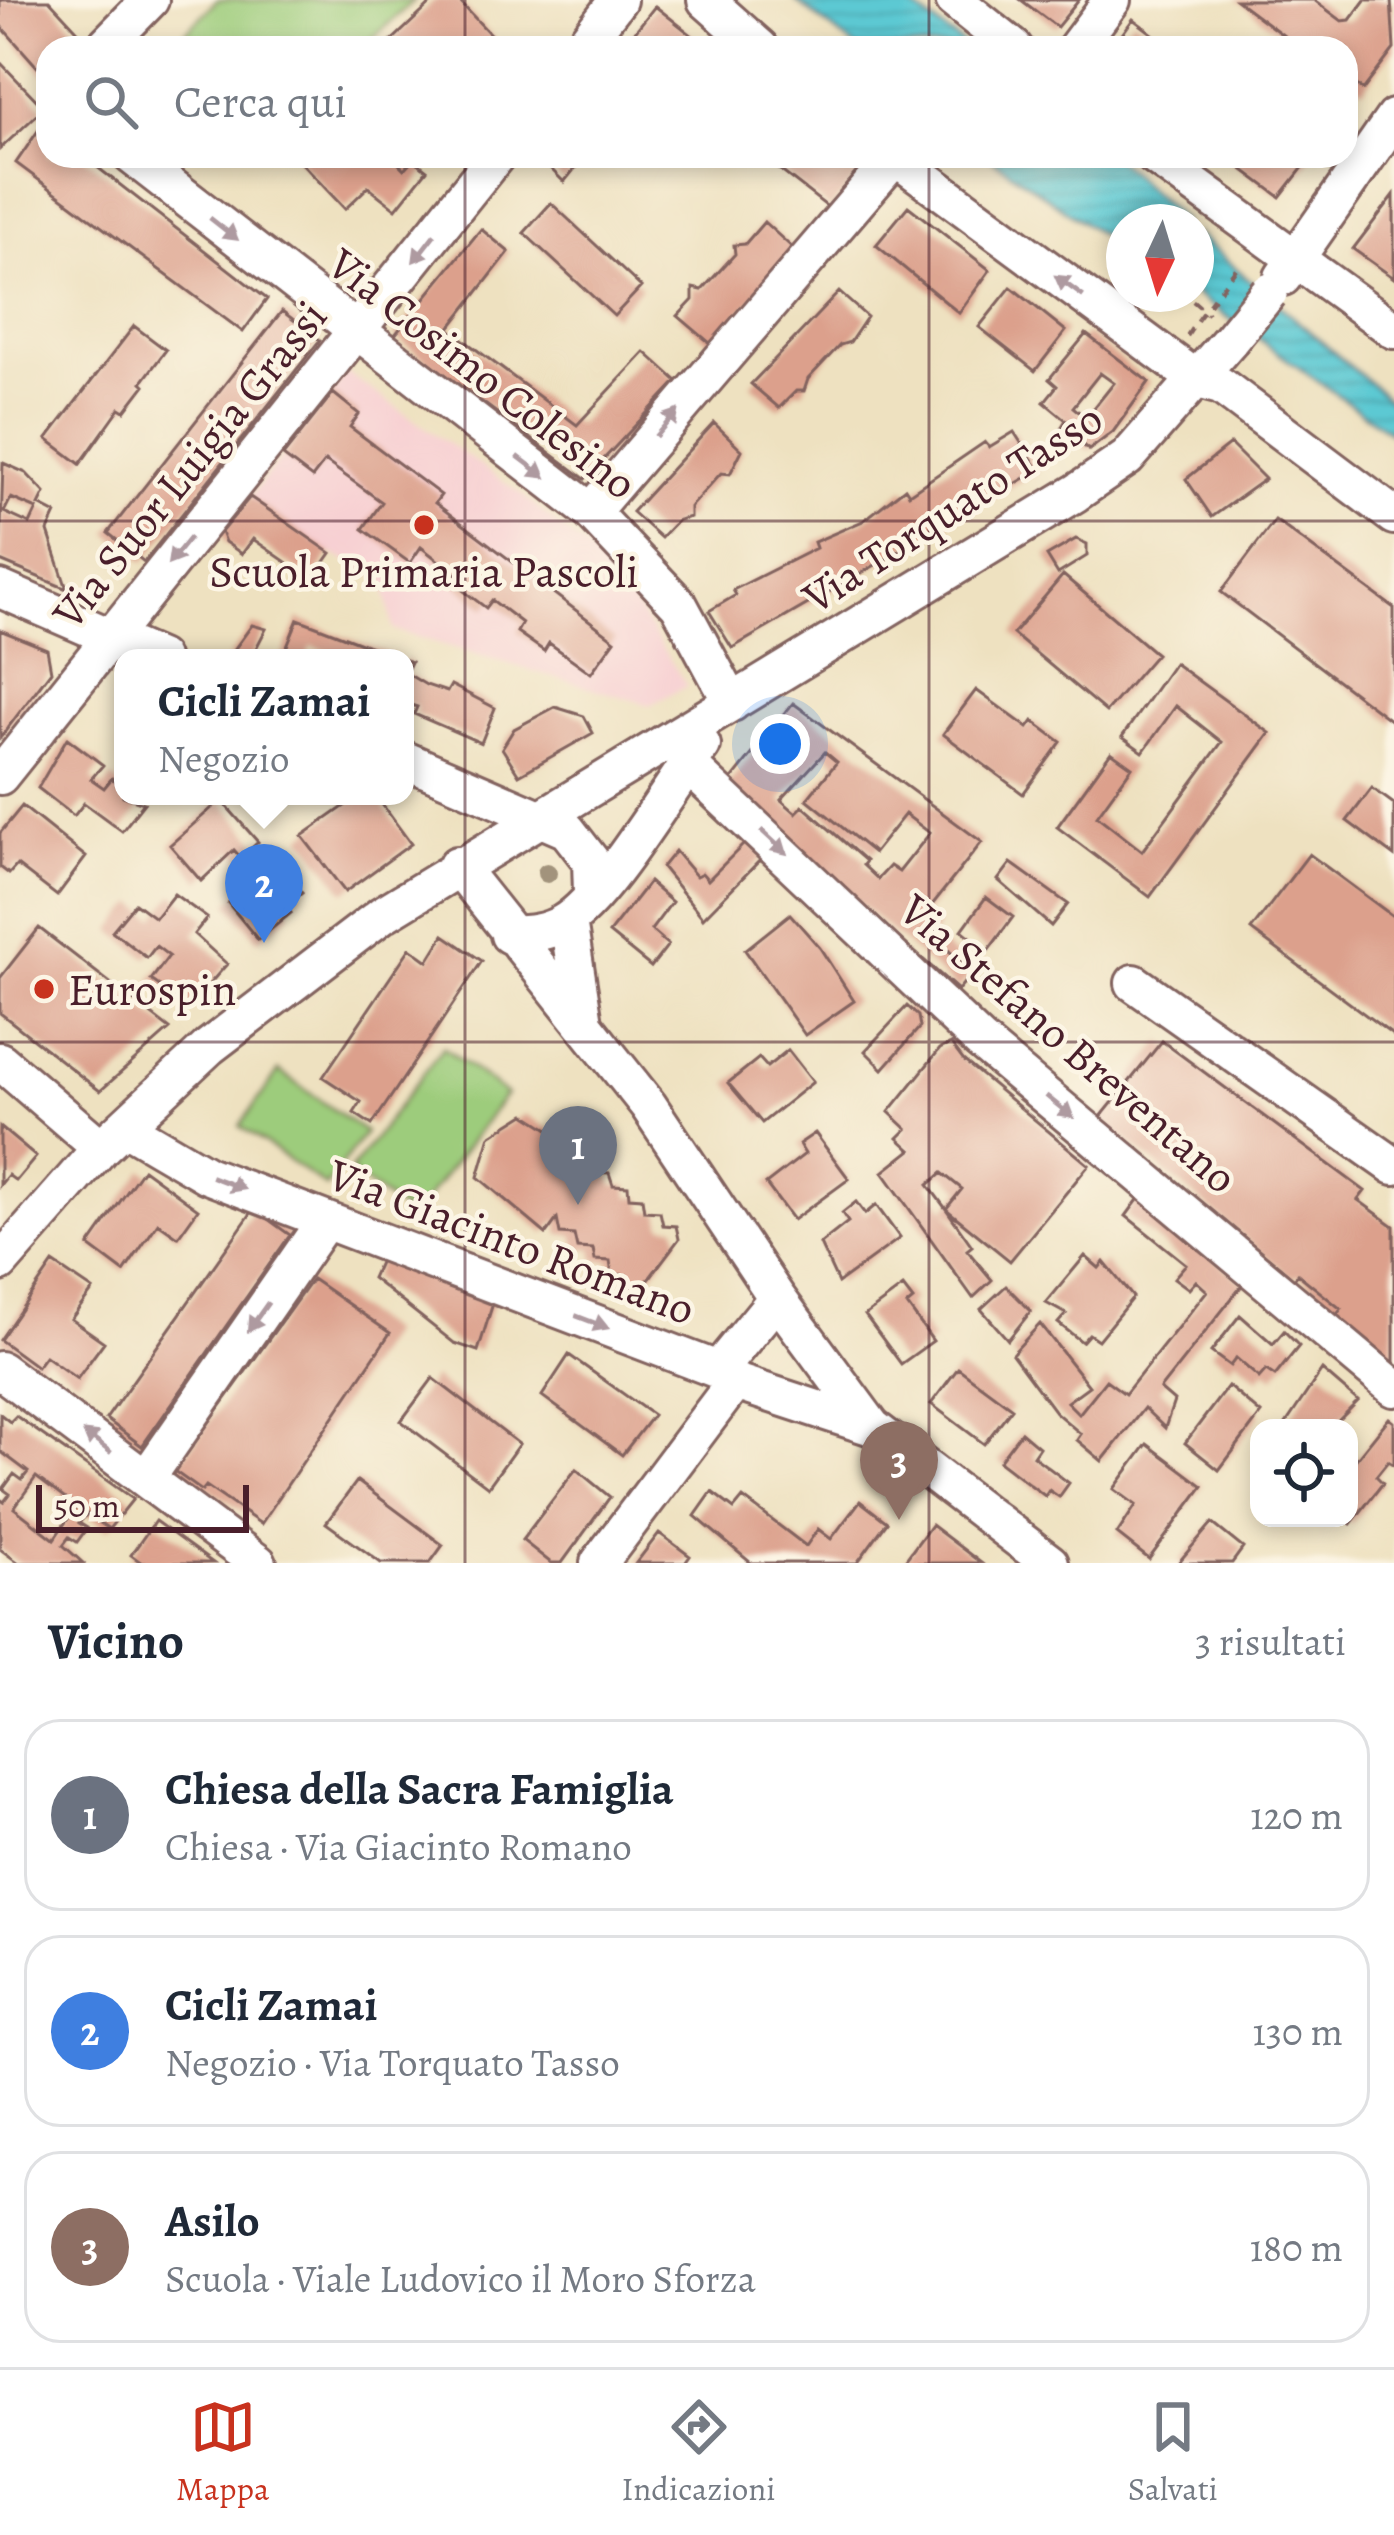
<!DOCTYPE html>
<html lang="it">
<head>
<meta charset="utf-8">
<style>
	:root { --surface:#fff; --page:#f6f6f7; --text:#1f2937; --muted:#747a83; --line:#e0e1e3; --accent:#c8321e }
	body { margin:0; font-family:Alegreya,serif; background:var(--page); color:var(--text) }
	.controls { position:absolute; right:36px; bottom:36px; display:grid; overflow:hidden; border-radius:24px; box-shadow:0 6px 18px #0003 }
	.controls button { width:108px; height:108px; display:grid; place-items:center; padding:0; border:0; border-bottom:3px solid var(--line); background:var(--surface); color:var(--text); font:60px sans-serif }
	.compass { position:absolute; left:1106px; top:204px; width:108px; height:108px; border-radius:50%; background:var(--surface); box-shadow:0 6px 18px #0003; rotate:184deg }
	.scale { position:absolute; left:36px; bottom:30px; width:213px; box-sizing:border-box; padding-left:12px; border:6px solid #4a1f2b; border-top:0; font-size:33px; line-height:42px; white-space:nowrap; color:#4a1f2b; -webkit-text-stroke:9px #fcf5e5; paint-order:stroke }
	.you { position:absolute; left:780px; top:744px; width:42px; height:42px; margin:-30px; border:9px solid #fff; border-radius:50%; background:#1a73e8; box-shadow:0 0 0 18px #1a73e833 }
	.badge { display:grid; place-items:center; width:78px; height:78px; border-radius:50%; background:var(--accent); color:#fff; font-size:39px; font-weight:700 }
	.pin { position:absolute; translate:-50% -99px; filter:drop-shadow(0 3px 6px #0008) }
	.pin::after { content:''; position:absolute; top:63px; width:42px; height:36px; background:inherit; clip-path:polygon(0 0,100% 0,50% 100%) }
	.popup { position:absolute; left:114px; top:649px; width:300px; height:156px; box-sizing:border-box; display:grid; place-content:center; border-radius:24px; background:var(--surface); filter:drop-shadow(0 3px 9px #0005); font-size:39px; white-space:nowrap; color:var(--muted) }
	.popup b { font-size:45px; color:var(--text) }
	.popup::after { content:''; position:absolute; left:50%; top:100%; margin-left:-24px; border:24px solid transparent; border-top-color:var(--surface) }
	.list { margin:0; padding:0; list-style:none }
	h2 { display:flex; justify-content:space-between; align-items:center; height:156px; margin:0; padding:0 48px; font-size:51px }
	h2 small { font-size:39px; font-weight:400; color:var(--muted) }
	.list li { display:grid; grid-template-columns:78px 1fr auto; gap:36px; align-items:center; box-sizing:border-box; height:192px; margin:0 24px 24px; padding:0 24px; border:3px solid var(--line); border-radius:36px }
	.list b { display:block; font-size:45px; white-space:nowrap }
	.list p { margin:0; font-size:39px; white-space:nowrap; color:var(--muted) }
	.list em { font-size:39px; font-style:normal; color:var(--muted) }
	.icon { flex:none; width:66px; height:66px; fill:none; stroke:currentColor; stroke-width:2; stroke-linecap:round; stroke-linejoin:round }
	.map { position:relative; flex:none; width:1394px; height:1563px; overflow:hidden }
	.search { position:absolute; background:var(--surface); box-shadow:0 6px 18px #0003; left:36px; right:36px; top:36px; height:132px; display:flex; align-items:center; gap:30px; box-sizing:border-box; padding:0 42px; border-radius:36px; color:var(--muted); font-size:45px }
	.sheet { height:804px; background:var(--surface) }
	nav { display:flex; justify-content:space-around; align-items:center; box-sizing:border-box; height:168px; border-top:3px solid var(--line); background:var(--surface); font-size:33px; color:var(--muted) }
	nav a { display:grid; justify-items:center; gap:6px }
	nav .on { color:var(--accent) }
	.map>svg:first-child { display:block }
</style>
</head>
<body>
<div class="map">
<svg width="1394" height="1563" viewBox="0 0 1394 1563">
	<defs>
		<pattern id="water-rules" width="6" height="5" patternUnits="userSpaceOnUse" patternTransform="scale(3)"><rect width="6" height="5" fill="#5cc9d3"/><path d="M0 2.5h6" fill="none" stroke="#52acb5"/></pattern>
	</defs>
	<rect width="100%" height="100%" fill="#fcf5e5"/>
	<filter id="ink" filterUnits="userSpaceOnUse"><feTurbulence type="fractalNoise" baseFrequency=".00833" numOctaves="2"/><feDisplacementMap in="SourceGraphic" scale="24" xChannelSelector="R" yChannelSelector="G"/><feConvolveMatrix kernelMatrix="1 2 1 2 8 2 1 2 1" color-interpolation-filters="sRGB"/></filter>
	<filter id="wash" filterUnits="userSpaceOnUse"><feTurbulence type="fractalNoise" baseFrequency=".004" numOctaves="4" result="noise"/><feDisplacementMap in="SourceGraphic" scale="48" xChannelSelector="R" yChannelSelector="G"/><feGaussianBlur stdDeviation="2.7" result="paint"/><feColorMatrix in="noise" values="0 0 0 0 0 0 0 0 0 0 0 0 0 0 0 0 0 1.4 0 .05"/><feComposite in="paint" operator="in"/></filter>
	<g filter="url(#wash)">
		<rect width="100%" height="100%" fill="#eee1c0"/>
		<path fill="#f7cfd2" d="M347,373l174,121 92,78 74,114 -37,19 -257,-75 -9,-50 -53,-27 -81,-56z"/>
		<path fill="#9dcc7b" stroke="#747653" stroke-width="3" d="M217,0h197l-52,48h-164l-14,-14z
			M443,1047l63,47 -94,124 -62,-47z
			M279,1071l86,61 -39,55 -86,-61z"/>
		<path fill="url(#water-rules)" stroke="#53747f" stroke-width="3" d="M795,0h109l64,48h-112z
			M988,156h125l70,66h-59v29z
			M1196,234l198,170v31l-199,-141z"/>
		<g id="blocks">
			<path fill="#dca08c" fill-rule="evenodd" d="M0,0h49l38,41 -7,7h-32v31l-48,-54z
				M435,0h23l45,48h-119z
				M1021,0h58l-22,27z
				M1236,0h78l28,21 8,-1 15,-20h26l3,49 -31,41 -17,-13v-29h-46z
				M655,6l53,42h-86z
				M1133,19l16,12 22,17h-59z
				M0,62l44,46 -44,41z
				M40,128l8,6v22h35l184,143 -24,33 -227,-169z
				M295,156h106l-5,5 8,8 9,-10 14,11 -31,39 -28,-22 -23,22z
				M538,156h48l3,7 -12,3 -13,16z
				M762,156h83l17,14 -32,39z
				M1225,156h87l-32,41z
				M1394,195v83l-41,-29z
				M551,203l90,84 -27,29 -90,-83z
				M908,206l82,64 -31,43 -83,-68z
				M764,222l33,30 -86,92 -33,-28 15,-16v-12l9,2 33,-36 -1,-9 11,-1z
				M481,229l28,23 -60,77 128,96 68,-73 32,29 -92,98 -191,-143z
				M1011,287l55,44 -31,40 -56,-44z
				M839,292l28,25 -17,25 -10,3 -32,34 -4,12h-8l-17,17 -28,-24z
				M282,311l38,29 -176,222 -36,-29z
				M134,326l32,24 -24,32 3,3 -20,26 -5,-3 -40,56 -33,-25z
				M1086,334l63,48 -36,50 -24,18 -28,-22 5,-8 -22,-18 13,-16 -8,-7zM1100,373l14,10 -28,35 -13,-11z
				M333,393l26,21 -9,13 91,68 -6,8 180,137 -24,33 -42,-30 -5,8 -27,-19 5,-9 -30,-23 -6,8 -30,-23 5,-7 -40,-31 -11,16 -47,-34 19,-27 -57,-41 -13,17 -29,-22z
				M714,423l28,27 -12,24 -9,-1 -31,34v10l-12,3 -17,18 -29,-26z
				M1014,432l25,38 -307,178 -23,-37 27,-16 -3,-5 83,-42 -2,-6 49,-21 42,-33 4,6 76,-52 4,5z
				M1230,444l35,35 -53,38 -26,-38z
				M3,463l23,10 19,20 -6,12 17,9 -8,17 19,58 -67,-28zM11,498l26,11 -7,15 -26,-12z
				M250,497l81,56 -19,27 -59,-41 -11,15 -17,-12 -4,-10z
				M1275,520l119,88v115l-173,-131z
				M1076,539l11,5v12l-29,18 -11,-18z
				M1063,575l93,79 -50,58 -93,-78z
				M298,619l102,39h-56l-32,-12 -6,12h-24z
				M252,625l14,4 -15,29h-23z
				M0,630l47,19 4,22 -51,67z
				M405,660l6,2 -5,11 20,12 21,7 4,-7 44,23 -14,35 -67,-29 3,-7 -12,-4z
				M1174,663l96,70 -120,164 -93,-70 54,-75 21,15 -35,49 45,35 80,-109 -46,-36 -33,46 -21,-15z
				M976,690l52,38 5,-7 28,21 -38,52 -80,-60z
				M793,703l189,139 -58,73 14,11 -6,10 41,36 -15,18 -232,-203zM825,752l12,10 -30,37 67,54 31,-39 25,19 -31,39 -9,-6 -12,13 -15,-14 3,-4 -63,-55 -7,7 -15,-13z
				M555,707l29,9 9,17 -74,42 -17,-27 12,-19z
				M67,738l36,27 -12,14 13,9 8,-10 11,8v10l21,7 -22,28 -38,-28 -10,13 -36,-28z
				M1372,788l22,16v52l-47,-35z
				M359,796h17l35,48 -66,48 -43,-56z
				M221,800l37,42 -17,16 -7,-8 -33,31 -31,-36z
				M22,806l64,51 -29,39 -40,-31 -8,9 -9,-7v-34z
				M748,840l16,16 -61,62 -41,-51 13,-16 21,25 6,-3 6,7z
				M1309,854l85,63v119l-143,-106z
				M277,862l25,31 -16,13 5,7 -33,27 -30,-37z
				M1011,863l57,41 -17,22 -53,-46z
				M649,882l23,20 -21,28 17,15 -17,22 -42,-34z
				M174,894l33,24 -13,16 33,30 -38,43 -38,-27 18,-24 -13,-10 -9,12 -35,-27 23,-28 20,15z
				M986,897l27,20 -25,34 -26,-21z
				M790,914l30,34 34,53 -49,34 -60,-85z
				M39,928l131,101 -70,62 -100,-78v-35z
				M444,935l38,26 -110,164 -18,-12 7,-11 -38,-25 87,-129 18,13z
				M907,1006l11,10 2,11 -37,42 -18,-18z
				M1162,1041l203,150 -7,9 36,26v137l-58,-47 5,-7 -43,-35 -4,5 -194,-161z
				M951,1044l12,16 126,105 -79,96 -64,-52 26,37 -5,4 25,30 -19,18 -90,-126 28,-22 -13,-12 9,-9 -18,-17 51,-63zM942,1173l20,16 -16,20 -18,-24z
				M788,1050l25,32 -51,41 -34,-40 31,-25 8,9z
				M525,1114l74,47 -7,11 17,1 4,12 15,1 1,11 13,1 2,13 16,1 3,13 13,1 3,13 -37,49 -12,-2 -4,-11 -14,-1 -2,-13 -15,-1 -2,-11 -16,-1 -3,-13 -14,-1 -3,-15 -11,15 -68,-57 12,-41z
				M0,1127l36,30 -20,24 -8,-6 -8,10z
				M815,1133l34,46 -56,41 -27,-36 39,-30 -6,-10z
				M143,1169l55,40 -20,28 -20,-14 -34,49 -35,-26z
				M1140,1197l104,86 -84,106 14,12 -9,27 -21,-20 -42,53 -25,-21 4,-6 -26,-22 -43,-58 28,-30 49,62 -22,16 12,12 27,-34 19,14 82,-103 -11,-10 -7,8 -15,-11 12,-14 -60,-48z
				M856,1202l9,12 11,-9 24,33 -62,45 -18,-39 28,-22 -6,-9z
				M254,1209l36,26 -148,211 -36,-27z
				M1085,1256l14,12 5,-6 29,35 -35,43 -9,-6 -7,8 -24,-19 8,-9 -20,-11z
				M381,1258l113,42 -16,51 -24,-8 -82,-65z
				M53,1263l40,27 -22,29 33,23 -27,37 -32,-23 -8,11 -37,-27z
				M312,1279l78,54 -129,191 -55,-38 -4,5 -28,-20z
				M1006,1286l25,25 -23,29 -27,-31z
				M903,1287l10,13 -6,5 26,36 -32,23 -36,-49z
				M1240,1315l33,29 11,-13 15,15 -24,30 -9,-6 -7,8 -23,-20 -6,8 -19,-14z
				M569,1355l84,60 -31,40 -80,-59z
				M958,1368l54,40 -28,36 -53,-40z
				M1322,1370l36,31 -27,27h-48z
				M433,1378l86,66 -31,43 -87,-66z
				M1228,1386l33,28 -42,56 -34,-27z
				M0,1414l10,8 6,-6 117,83 -24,30 -22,-15 -8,9 8,5 -10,14 -8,-5 -6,8 20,18h-64l-19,-14v-50l4,3 6,-8 -7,-5 11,-15 8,6 6,-8 -28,-21zM36,1477l40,30 -22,32 -40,-31z
				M1389,1418l5,4v43l-6,-4 -12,15 7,7 -32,41 -8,-6h6v-50z
				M1021,1432l18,15 -6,9 36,27 -10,14 -10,-7 -4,6 -46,-35z
				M1147,1444l56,42 -54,73 -32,-25 19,-29 -22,-16z
				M576,1469l34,28 -48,66h-11l-29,-23z
				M357,1481l86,64 -13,18h-49l-55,-40z
				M712,1492l22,17 9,-11 63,48 12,-17 13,10 29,-38 27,21 -30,41h-106l-56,-47z
				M155,1521l58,42h-71l-11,-8z
				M1212,1523l31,25 -11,15h-54z
				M931,1525l33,25 17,13h-78z
				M659,1533l31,23 -5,7h-49z"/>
		</g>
	</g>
	<g filter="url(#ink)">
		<use href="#blocks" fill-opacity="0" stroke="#83635f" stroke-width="3"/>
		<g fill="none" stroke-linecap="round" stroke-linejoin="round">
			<g stroke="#83635f" stroke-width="42">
				<path id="minor" d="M706,0l54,48
					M954,0l60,48
					M103,48l47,-48
					M581,48l37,-48
					M1076,48l36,-48
					M132,156l459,356 88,93 53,98
					M894,156l304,224 23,6 173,130
					M1154,156l240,174
					M1283,277l111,-159
					M591,512l304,-355
					M0,589l159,69
					M405,760l162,70 24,31 1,32
					M687,764l293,277 414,347
					M0,776l496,-620
					M457,865l191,240 129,193 95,129 178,136
					M568,921l16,102
					M509,935c20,-1 37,-2 54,-12 42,-24 107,-136 139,-178
					M1134,983l260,183
					M0,1061l101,87
					M125,1127l82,48 511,195 17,12 137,45
					M0,1263l101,-115 108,-101 173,-132 694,-422 51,-35 103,-118
					M0,1370l258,193
					M718,1370l59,-72
					M146,1479l179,-258
					M599,1563l136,-181"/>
			</g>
			<path stroke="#83635f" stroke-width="4.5" stroke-dasharray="9 9" stroke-linecap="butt" d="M1193,301l15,13
				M1187,336l11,-17"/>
			<use href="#minor" stroke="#fff" stroke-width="36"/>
			<g stroke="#83635f" stroke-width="42" stroke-linecap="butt">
				<path id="minor-bridge" d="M1230,340l39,-48"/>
			</g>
			<path stroke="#83635f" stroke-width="4.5" stroke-dasharray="9 9" stroke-linecap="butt" d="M1198,319l40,-53"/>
			<use href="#minor-bridge" stroke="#fff" stroke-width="36"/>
		</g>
		<circle fill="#a2937b" cx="547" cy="873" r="10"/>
		<defs><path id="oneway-solid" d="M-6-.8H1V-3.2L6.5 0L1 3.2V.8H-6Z" transform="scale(3)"/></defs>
		<g fill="#ae9aa0">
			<use href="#oneway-solid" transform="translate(224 229) rotate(38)"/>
			<use href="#oneway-solid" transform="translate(424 248) rotate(128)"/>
			<use href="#oneway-solid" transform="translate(1069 286) rotate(-144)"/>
			<use href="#oneway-solid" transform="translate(667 423) rotate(-49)"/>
			<use href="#oneway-solid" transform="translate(532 467) rotate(37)"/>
			<use href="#oneway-solid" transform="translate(179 551) rotate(129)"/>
			<use href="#oneway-solid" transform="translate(774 842) rotate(43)"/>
			<use href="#oneway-solid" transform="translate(1060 1107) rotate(39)"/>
			<use href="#oneway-solid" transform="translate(228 1183) rotate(21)"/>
			<use href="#oneway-solid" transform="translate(258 1317) rotate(125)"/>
			<use href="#oneway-solid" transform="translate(592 1322) rotate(21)"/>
			<use href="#oneway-solid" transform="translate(97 1442) rotate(-143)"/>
		</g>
	</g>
	<path fill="none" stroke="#4a1f2b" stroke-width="3" stroke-opacity="0.55" d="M465,0v48M929,0v48M465,156v1407M929,156v1407M0,521h1394M0,1042h1394"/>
	<g fill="#c8321e" stroke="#fcf5e5" stroke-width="4.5">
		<circle cx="424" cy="525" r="12"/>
		<circle cx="44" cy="989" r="12"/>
	</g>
	<g text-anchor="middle" stroke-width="9" stroke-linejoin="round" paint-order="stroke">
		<g font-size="45" fill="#4a1f2b" stroke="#fcf5e5">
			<text transform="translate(483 373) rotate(38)" y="16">Via Cosimo Colesino</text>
			<text transform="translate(189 464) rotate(-51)" y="16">Via Suor Luigia Grassi</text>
			<text transform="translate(952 507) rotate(-33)" y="16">Via Torquato Tasso</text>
			<text transform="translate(1069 1043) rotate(41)" y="16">Via Stefano Breventano</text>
			<text transform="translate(512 1241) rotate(21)" y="16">Via Giacinto Romano</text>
		</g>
		<g font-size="45" fill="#4a1f2b" stroke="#fcf5e5">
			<text x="424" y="587">Scuola Primaria Pascoli</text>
			<text x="68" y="1005" text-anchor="start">Eurospin</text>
		</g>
	</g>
</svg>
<div class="controls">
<button><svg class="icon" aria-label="locate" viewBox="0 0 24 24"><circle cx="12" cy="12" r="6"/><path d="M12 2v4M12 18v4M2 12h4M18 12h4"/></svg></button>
</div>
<svg class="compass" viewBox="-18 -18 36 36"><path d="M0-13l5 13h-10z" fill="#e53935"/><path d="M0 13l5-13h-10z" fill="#747a83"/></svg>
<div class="scale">50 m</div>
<div class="you"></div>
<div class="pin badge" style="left:578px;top:1205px;background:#6b7280">1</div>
<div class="pin badge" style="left:264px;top:943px;background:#3f7fe0">2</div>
<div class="popup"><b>Cicli Zamai</b>Negozio</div>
<div class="pin badge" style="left:899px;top:1520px;background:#8d6e63">3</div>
<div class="search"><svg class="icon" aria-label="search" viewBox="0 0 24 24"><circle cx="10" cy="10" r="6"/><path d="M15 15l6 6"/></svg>Cerca qui</div>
</div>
<section class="sheet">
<h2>Vicino<small>3 risultati</small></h2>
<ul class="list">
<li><span class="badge" style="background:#6b7280">1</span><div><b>Chiesa della Sacra Famiglia</b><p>Chiesa · Via Giacinto Romano</p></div><em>120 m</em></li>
<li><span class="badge" style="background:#3f7fe0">2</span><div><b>Cicli Zamai</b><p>Negozio · Via Torquato Tasso</p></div><em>130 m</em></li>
<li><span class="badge" style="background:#8d6e63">3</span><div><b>Asilo</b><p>Scuola · Viale Ludovico il Moro Sforza</p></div><em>180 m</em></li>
</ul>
</section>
<nav>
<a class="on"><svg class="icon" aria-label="map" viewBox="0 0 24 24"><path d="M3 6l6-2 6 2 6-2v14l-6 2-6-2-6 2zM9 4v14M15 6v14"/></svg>Mappa</a>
<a><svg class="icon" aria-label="directions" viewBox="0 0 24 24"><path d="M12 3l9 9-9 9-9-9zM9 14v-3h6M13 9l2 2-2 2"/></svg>Indicazioni</a>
<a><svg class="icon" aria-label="saved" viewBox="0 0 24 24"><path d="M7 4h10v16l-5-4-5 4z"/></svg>Salvati</a>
</nav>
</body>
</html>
